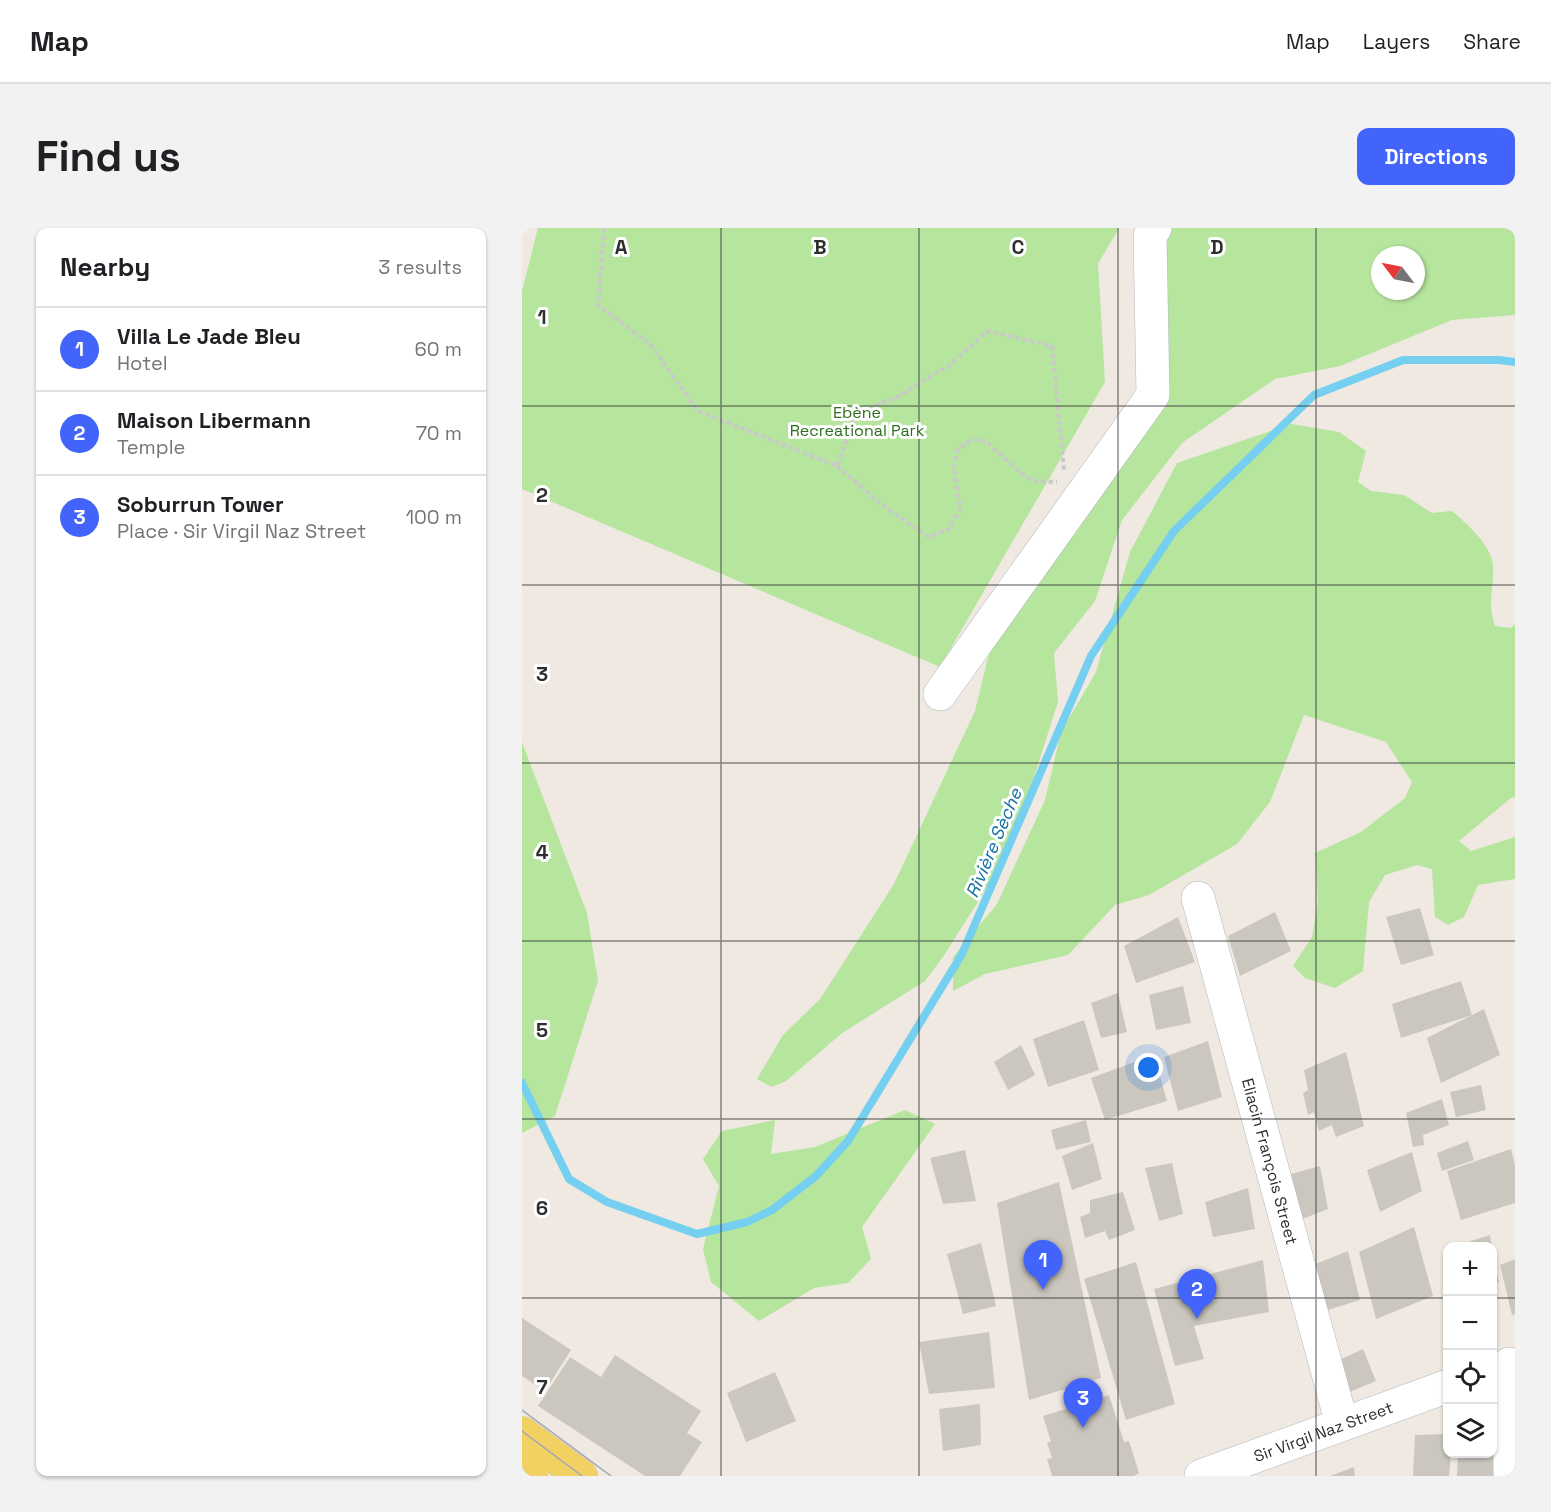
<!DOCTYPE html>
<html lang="en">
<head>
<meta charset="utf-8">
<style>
	:root { --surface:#fff; --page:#f2f2f2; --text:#202124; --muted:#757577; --line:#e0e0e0; --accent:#4264fb }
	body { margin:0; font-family:"Space Grotesk",sans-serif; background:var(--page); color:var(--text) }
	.controls { position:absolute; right:18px; bottom:18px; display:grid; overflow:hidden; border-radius:12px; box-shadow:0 2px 4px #0004 }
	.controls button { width:54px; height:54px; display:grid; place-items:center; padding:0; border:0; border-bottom:2px solid var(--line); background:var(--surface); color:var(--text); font:30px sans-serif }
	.compass { position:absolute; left:849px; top:18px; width:54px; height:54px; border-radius:50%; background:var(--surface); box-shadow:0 2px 4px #0004; rotate:302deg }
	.you { position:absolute; left:627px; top:840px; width:21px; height:21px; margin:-15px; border:4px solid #fff; border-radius:50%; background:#1a73e8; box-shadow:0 0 0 9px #1a73e833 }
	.badge { display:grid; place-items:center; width:39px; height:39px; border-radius:50%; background:var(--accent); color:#fff; font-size:20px; font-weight:700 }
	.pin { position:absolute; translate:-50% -50px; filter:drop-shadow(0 2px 3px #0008) }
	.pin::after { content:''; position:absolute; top:32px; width:21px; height:18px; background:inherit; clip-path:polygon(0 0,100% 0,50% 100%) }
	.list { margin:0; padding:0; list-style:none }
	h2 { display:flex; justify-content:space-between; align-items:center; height:78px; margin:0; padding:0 24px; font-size:26px }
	h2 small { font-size:20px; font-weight:400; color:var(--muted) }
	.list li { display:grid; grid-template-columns:39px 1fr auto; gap:18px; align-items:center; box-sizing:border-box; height:84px; padding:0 24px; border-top:2px solid var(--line) }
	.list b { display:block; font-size:22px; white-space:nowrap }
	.list p { margin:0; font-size:20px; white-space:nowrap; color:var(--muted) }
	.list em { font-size:20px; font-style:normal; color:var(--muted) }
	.icon { flex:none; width:33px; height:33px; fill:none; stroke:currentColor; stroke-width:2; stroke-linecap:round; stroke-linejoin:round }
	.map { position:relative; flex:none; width:993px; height:1248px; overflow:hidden; border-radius:12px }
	header { display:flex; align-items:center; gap:36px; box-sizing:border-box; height:84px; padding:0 30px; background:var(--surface); border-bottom:2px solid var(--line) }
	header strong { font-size:28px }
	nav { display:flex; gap:33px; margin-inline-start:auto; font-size:21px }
	.intro { display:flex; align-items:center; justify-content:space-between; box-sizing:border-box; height:144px; padding:0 36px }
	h1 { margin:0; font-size:42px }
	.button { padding:15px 27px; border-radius:12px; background:var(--accent); color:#fff; font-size:21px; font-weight:700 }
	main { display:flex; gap:36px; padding:0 36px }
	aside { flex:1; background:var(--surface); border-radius:12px; box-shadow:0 2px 4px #0004 }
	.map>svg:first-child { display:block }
</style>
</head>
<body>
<header>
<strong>Map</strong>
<nav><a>Map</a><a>Layers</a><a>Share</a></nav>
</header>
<div class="intro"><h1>Find us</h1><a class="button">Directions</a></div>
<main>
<aside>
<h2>Nearby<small>3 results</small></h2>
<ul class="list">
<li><span class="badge">1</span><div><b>Villa Le Jade Bleu</b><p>Hotel</p></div><em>60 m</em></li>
<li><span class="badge">2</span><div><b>Maison Libermann</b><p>Temple</p></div><em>70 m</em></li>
<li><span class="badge">3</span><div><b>Soburrun Tower</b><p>Place · Sir Virgil Naz Street</p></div><em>100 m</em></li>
</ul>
</aside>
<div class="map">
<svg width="993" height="1248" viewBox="0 0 993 1248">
	<rect width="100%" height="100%" fill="#efe9e1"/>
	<path fill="#b6e59e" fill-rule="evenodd" d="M16,0h581l-21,36 7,118 -165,285 -418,-178v-198z
		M637,0h356v87l-63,5 -112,46 -65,13 -93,64 -60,77 -27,81 -41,52 4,49 -25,78 -37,93 -53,84 -18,24 -83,52 -56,48 -14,6 -15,-8 26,-44 37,-36 74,-115 81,-173 16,-66 175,-284zM858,27h36v36h-36z
		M769,196l48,8 27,19 -8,31 13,9 33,4 28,18 20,-2c14,12 40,34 41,55 1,23 -6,36 2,60l16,2 4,-4v173l-4,1 -52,43 12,10 44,-14v42l-37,6 -14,32 -16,8 -13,-8 -3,-48 -15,-4 -32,10 -16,27 -6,69 -28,17 -30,-10 -12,-12 19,-29 6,-35 -3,-49 46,-21 44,-34 7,-16 -26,-40 -82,-27 -34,87 -33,42 -88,51 -34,10 -47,50 -83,19 -32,17v-34l44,-53 48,-104 16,-68 35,-60 34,-120 47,-89z
		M0,514l65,171 11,68 -43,135 -33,17z
		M383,882l30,14 -73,103 9,32 -23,24 -34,5 -55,33 -48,-39 -8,-33 16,-63 -16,-27 19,-28 53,-11 -4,34 44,-7z"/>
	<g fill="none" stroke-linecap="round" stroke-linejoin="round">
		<path stroke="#75cff0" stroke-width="8" d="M0,855l47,96 38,23 90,32 50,-12 25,-12 44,-34 32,-35 114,-187 129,-298 83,-125 140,-136 89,-35h96l16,2"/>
	</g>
	<path fill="#cbc7bf" d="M898,680l14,47 -33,10 -15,-48z
		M753,684l16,39 -51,25 -12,-40z
		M656,689l17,45 -59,21 -12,-37z
		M939,753l11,34 12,-6 16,46 -59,28 -14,-45 45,-23 -71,23 -9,-34z
		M661,758l8,37 -35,7 -7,-35z
		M596,765l9,39 -26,6 -10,-35z
		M562,792l15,50 -51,17 -15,-48z
		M686,813l14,56 -44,14 -14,-54z
		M499,817l14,30 -27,15 -14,-28z
		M824,824l18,74 -28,11 -4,-12 -13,6 -5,-19 -6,3 -5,-22 5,-3 -4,-20z
		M632,827l13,46 -62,19 -14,-42z
		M959,857l5,25 -30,7 -6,-25z
		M920,871l7,26 -26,10 1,10 -11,2 -7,-34z
		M564,892l5,22 -35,8 -5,-20z
		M946,913l6,19 -32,11 -5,-18z
		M571,915l9,36 -30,11 -10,-34z
		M989,921l4,16v38l-54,17 -14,-49z
		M443,922l11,51 -33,3 -13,-46z
		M890,924l10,39 -42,21 -13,-42z
		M650,935l11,51 -24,7 -14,-53z
		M798,938l8,43 -36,14 -12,-46z
		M537,954l42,196 -72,22 -32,-197z
		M726,960l7,41 -42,8 -8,-35z
		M601,964l12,38 -26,10 -4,-9 -20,7 -5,-21 10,-4v-13z
		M892,999l19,69 -57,23 -17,-67z
		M968,1007l2,11h-30v-2z
		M459,1015l15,63 -33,8 -16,-60z
		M826,1023l12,49 -55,17 -12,-44z
		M970,1028l7,26 -7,2z
		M993,1031v55l-3,1 -12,-50z
		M741,1032l6,52 -75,14 10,33 -29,7 -21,-77z
		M614,1034l39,142 -49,16 -42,-141z
		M0,1090l49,32 -26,41 -23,-15z
		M467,1104l6,56 -66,6 -10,-52z
		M841,1121l13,32 -46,19 -12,-30z
		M93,1127l86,56 -14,22 15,9 -22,34h-35l-107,-70 32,-49 31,20z
		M253,1144l21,49 -50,21 -19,-49z
		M587,1167l15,47 5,-1 10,32 -5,3h-82l-5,-17 5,-1 -5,-16h4l-8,-26 26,-8 1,4 15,-5 -1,-4z
		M979,1170l-6,78h-38l1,-22h34v-54z
		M458,1176l1,41 -38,6 -4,-42z
		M926,1206v20h3l-2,22h-36l2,-41z
		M832,1239l1,9h-25z"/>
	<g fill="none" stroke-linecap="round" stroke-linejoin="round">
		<g stroke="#b4b7c1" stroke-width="34">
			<g id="minor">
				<path d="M418,466l213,-299 -3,-159 5,-8"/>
				<path id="s1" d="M676,670l144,526"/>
				<path d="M987,1136l1,112"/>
				<path id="s2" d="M679,1248l247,-90"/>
			</g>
		</g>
		<g stroke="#c9c9c9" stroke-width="34">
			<path id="major" d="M0,1205l59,43
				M0,1242l9,6"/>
		</g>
		<path stroke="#c9c9c9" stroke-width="4" stroke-dasharray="4.5 3" stroke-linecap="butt" d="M82,0l-6,77 52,39 48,67 139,55 20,-53 42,-17 49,-30 39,-35 65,15 12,124
			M315,238l49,42 43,29 20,-8 11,-19 -6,-43 4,-18 15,-10 14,3 35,32 12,7 23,1"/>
		<use href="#minor" stroke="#fff" stroke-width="33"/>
		<use href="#major" stroke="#f2d163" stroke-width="33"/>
		<path stroke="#a3a6b8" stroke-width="1.5" d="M0,1182l89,66
			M0,1203l60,45"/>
	</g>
	<path fill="none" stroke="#2e2e2e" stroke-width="1.5" stroke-opacity="0.55" d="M199,0v1248M397,0v1248M596,0v1248M794,0v1248M0,178h993M0,357h993M0,535h993M0,713h993M0,891h993M0,1070h926M970,1070h23"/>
	<g text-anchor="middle" stroke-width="6" stroke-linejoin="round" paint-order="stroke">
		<g font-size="16" fill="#2c6e1b" stroke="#fff">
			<text x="335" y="190">Ebène<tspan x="335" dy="18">Recreational Park</tspan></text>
		</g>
		<g font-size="16" fill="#2e2e2e" stroke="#fff">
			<text dy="6" stroke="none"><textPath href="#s1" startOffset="273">Eliacin François Street</textPath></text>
			<text dy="6" stroke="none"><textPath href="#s2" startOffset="130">Sir Virgil Naz Street</textPath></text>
		</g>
		<g font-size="18" font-style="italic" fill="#0d6fa3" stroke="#fff">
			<text transform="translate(472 615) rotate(-67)" y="6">Rivière Sèche</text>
		</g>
	</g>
	<g font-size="20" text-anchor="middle" font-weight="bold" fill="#2e2e2e" stroke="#fff" stroke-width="6" stroke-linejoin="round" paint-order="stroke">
		<text x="99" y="26">A</text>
		<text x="298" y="26">B</text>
		<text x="496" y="26">C</text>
		<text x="695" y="26">D</text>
		<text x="20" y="96">1</text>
		<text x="20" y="274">2</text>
		<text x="20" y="453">3</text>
		<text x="20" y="631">4</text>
		<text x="20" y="809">5</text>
		<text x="20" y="987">6</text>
		<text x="20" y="1166">7</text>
	</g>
</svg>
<div class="controls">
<button>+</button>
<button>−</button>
<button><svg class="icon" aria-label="locate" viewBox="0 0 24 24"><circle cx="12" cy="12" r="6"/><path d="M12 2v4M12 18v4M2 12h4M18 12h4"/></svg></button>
<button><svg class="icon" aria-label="layers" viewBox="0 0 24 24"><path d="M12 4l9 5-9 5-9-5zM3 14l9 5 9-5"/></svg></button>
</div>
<svg class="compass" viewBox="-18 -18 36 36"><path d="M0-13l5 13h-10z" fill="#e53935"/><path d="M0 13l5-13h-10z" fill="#757577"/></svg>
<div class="you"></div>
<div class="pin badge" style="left:521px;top:1062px">1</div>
<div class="pin badge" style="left:675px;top:1091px">2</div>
<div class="pin badge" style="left:561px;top:1200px">3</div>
</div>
</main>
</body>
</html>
